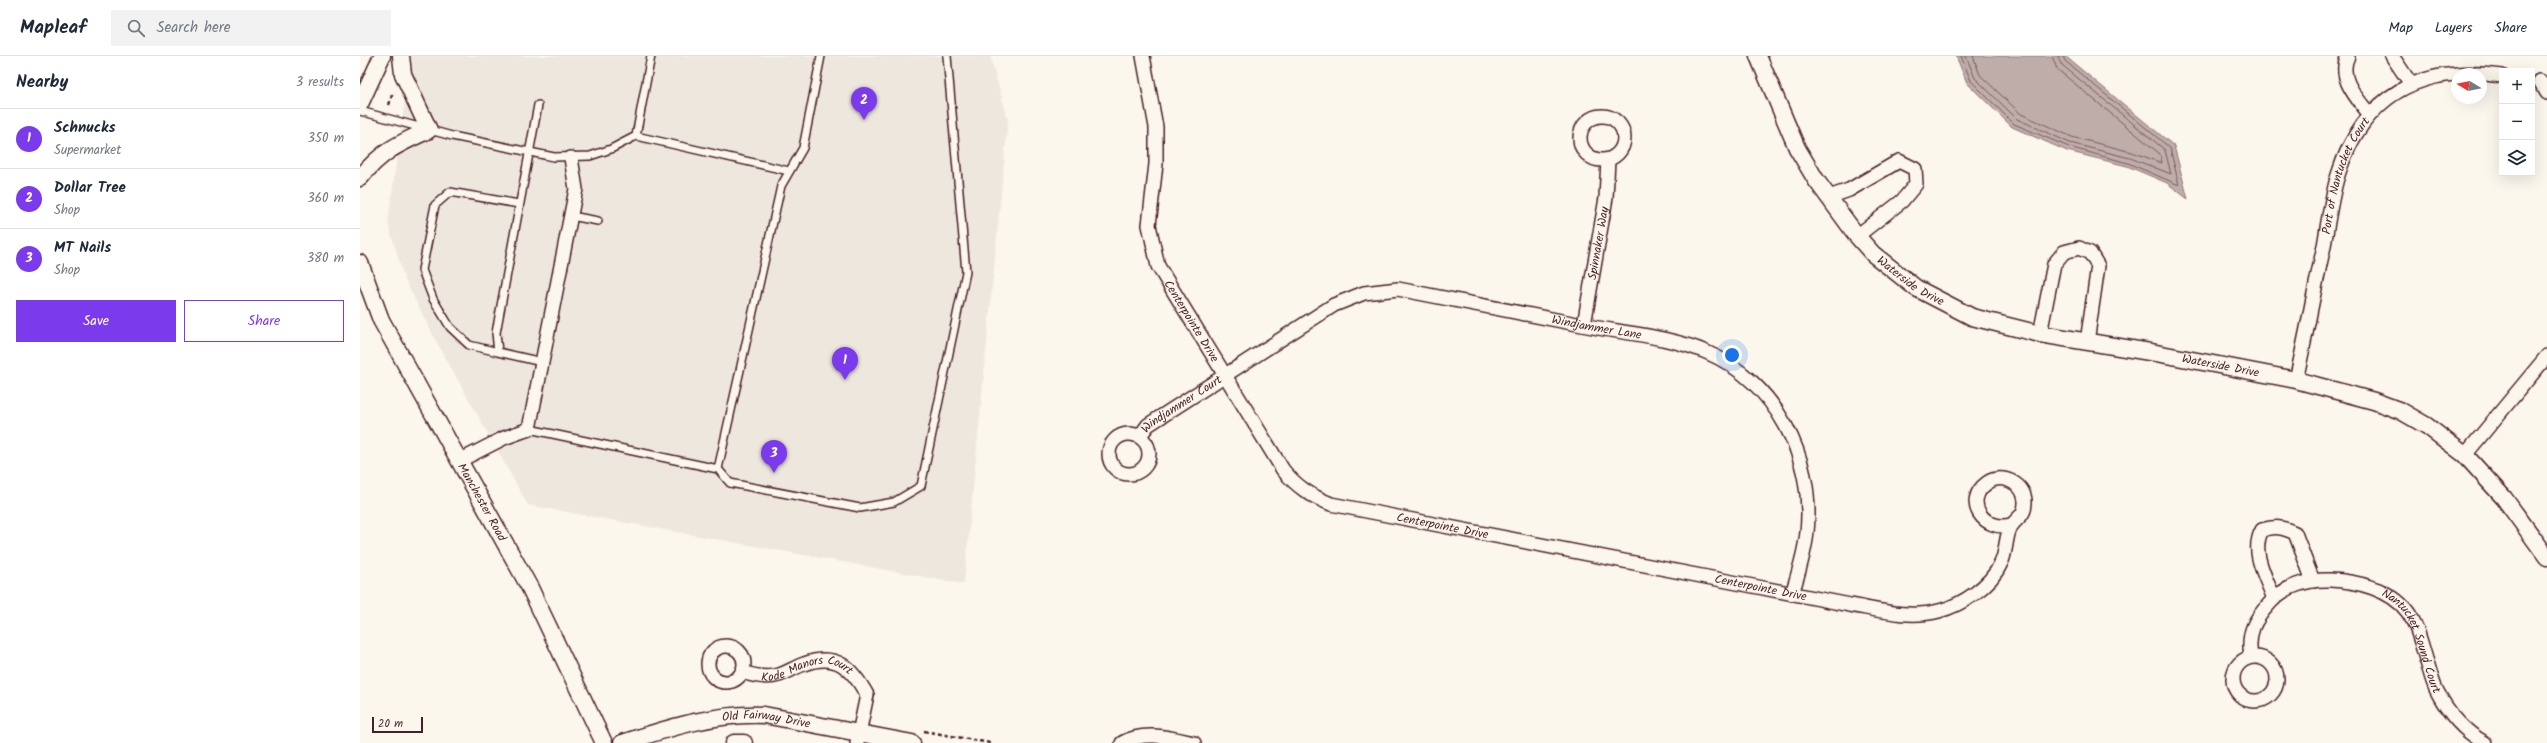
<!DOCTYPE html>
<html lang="en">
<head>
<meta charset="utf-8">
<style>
	:root { --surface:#fff; --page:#f2f2f3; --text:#1f2937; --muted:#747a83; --line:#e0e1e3; --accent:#7c3aed }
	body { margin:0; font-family:Kalam,sans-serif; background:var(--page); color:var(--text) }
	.controls { position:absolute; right:12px; top:12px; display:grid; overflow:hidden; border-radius:0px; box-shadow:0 4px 16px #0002 }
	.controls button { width:36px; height:36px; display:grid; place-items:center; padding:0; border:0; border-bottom:1px solid var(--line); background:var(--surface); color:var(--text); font:20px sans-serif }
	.compass { position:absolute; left:2091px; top:12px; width:36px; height:36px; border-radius:50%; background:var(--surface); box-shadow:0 4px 16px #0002; rotate:280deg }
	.scale { position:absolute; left:12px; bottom:10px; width:51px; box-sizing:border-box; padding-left:4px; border:2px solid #4a1f2b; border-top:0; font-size:11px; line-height:14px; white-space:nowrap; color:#4a1f2b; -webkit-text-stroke:3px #fbf7ec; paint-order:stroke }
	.you { position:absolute; left:1372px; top:299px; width:14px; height:14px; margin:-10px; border:3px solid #fff; border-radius:50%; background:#1a73e8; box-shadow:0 0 0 6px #1a73e833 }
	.badge { display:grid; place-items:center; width:26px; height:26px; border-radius:50%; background:var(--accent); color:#fff; font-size:13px; font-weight:700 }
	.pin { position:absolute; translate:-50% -33px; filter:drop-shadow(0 1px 2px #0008) }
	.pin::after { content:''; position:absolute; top:21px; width:14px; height:12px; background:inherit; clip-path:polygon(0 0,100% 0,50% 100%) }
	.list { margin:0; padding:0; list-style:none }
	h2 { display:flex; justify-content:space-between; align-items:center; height:52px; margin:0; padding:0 16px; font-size:17px }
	h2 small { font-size:13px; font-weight:400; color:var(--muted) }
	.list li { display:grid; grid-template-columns:26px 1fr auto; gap:12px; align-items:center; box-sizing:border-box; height:60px; padding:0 16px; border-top:1px solid var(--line) }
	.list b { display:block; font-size:15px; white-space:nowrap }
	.list p { margin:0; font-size:13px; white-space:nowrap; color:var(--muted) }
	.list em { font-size:13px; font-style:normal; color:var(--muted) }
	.actions { display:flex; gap:8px; padding:12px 16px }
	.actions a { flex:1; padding:9px 0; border:1px solid var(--accent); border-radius:0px; text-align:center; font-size:14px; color:var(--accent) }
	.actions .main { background:var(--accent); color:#fff }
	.icon { flex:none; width:22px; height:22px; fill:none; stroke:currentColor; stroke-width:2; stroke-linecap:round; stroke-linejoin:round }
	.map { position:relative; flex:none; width:2187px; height:687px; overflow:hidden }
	header { display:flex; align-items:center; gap:24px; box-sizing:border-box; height:56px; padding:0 20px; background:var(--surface); border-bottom:1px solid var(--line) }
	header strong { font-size:19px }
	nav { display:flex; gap:22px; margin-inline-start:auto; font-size:14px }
	.search { width:280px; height:36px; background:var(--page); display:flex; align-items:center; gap:10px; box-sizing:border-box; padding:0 14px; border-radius:0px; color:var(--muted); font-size:15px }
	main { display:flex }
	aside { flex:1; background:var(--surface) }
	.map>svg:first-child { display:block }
</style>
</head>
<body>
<header>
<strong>Mapleaf</strong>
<div class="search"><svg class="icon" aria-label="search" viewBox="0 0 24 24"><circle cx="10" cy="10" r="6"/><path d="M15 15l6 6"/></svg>Search here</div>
<nav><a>Map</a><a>Layers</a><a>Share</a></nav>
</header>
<main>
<aside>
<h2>Nearby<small>3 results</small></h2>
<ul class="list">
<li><span class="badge">1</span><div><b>Schnucks</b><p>Supermarket</p></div><em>350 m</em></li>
<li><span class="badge">2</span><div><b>Dollar Tree</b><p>Shop</p></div><em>360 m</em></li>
<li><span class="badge">3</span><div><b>MT Nails</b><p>Shop</p></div><em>380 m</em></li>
</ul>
<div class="actions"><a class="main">Save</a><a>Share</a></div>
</aside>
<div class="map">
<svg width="2187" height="687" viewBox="0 0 2187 687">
	<rect width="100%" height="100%" fill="#fbf7ec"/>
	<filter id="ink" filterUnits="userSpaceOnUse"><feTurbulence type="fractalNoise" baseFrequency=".025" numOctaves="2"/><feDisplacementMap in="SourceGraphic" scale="8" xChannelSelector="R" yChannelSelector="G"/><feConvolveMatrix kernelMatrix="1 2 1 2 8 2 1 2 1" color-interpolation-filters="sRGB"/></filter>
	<g filter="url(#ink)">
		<path fill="#eee7de" d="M51,0h579l18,64 -44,464 -436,-79 -92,-164 -32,-63 -16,-55z"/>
		<path fill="#bfadaa" stroke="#907477" d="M1596,0h109l109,90 14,53 -21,-16 -40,-17 -60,-15 -55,-24 -45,-44z"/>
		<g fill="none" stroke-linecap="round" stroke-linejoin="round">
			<path stroke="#79585e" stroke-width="1" d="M1601,0l10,25 43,43 55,23 59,16 51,22 -9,-37 -105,-87 -2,-5
				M1606,0l9,22 42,41 53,24 60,15 41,16 -6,-24 -103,-85 -4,-9
				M1613,0l7,19 41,39 51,23 60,15 30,11 -2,-9 -103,-85 -5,-13"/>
			<g stroke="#4a1f2b" stroke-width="10">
				<path id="service" d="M178,49l-42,228 2,19 44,10
					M0,55l92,25 102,21 36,-1 21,-7 25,-13 153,35
					M276,80l15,-80
					M211,160l27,5
					M138,296l-29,-7 -19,-18 -17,-28 -11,-29 13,-65 15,-13 69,12
					M169,373l189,40 63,-283 22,-38 18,-92
					M358,413l12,14 130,25 34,-6 27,-16 45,-214 -19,-216"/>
			</g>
			<g stroke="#4a1f2b" stroke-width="16">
				<g id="minor">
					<path id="s1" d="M783,0l13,71v37l-7,61 9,41 125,204c14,17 28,26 48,34 142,28 284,55 427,83 30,6 61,12 92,18 29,5 59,14 89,6 23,-6 52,-25 62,-48 6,-11 4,-29 11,-38 6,-8 13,-10 13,-22 1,-19 -23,-31 -38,-20 -25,18 -3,49 24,42"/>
					<path d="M1988,0c-11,22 9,42 22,59"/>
					<path d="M2032,0l19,28"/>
					<path d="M2180,25l7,12"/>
					<circle cx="1242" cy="82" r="22"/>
					<path d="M1469,141l20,-7 50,-29 16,8 1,15 -14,17 -45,35"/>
					<path id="s2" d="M1224,269l22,-127 2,-38"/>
					<path d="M1680,278l14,-70 10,-12 15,-4 11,5 8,13 -11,76"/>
					<path id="s3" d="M1936,324c10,-44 18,-89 28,-134 4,-23 7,-48 14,-71 25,-80 83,-111 164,-99"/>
					<circle cx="769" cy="398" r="20"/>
					<path id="s4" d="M780,380l8,-11 186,-120 30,-12 34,-4c61,12 122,24 184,36 40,8 86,11 124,27 69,29 109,106 101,180 -2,21 -9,42 -15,62"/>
					<path d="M2105,399l82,-99"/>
					<path d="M101,404l43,-22 25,-9 47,-240 -5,-31"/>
					<path d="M1914,543c-8,-22 -24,-47 -12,-69 13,-4 21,-3 33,3l18,48"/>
					<circle cx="366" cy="608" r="18"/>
					<circle cx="1895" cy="623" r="22"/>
					<path id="s5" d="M1891,601c-4,-24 3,-37 19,-54 14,-17 39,-24 60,-23 27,1 60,9 77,31 10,13 14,32 19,48 4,11 6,24 12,34 11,21 27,39 47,50"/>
					<path id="s6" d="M382,616c12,4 25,7 37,3 8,-2 16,-8 25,-11 33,-12 48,4 63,31l-10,48"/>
					<path d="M762,687c22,-13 49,-5 72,0"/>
				</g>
			</g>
			<g stroke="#4a1f2b" stroke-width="19">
				<g id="tertiary">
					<path id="s7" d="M1398,0l39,92 19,32 41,56 16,18 43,34 56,29 68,17 116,19 140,27 78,21 27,10 26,15 38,29 39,43 43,59"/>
					<path d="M0,48l22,-48"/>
					<path d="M0,122c22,-27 38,-34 69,-48l-26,-56 -2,-18"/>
					<path id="s8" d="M0,207l21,57 149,268 74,155"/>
					<path id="s9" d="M262,687c47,-15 92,-30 142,-28l148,28"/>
					<path d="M374,687h10"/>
				</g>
			</g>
			<path stroke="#4a1f2b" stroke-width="2.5" stroke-dasharray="4 3" stroke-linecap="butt" d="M29,49l4,-13
				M564,675l66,12"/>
			<use href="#service" stroke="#fbf7ec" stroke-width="7"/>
			<use href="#minor" stroke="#fbf7ec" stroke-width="13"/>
			<use href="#tertiary" stroke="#fbf7ec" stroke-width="16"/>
		</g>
	</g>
	<g text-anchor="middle" stroke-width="3.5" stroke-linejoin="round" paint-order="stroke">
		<g font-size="12" fill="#4a1f2b" stroke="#fbf7ec">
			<text dy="4" stroke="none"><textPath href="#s3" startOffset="211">Port of Nantucket Court</textPath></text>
			<text dy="4" stroke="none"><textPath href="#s2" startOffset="83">Spinnaker Way</textPath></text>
			<text dy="4" stroke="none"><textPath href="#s7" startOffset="277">Waterside Drive</textPath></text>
			<text dy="4" stroke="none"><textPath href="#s1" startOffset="277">Centerpointe Drive</textPath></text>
			<text dy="4" stroke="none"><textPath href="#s4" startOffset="504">Windjammer Lane</textPath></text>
			<text dy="4" stroke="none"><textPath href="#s7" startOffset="602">Waterside Drive</textPath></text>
			<text dy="4" stroke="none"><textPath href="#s4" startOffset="53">Windjammer Court</textPath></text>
			<text dy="4" stroke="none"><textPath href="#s8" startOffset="269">Manchester Road</textPath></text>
			<text dy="4" stroke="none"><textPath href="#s1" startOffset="625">Centerpointe Drive</textPath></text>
			<text dy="4" stroke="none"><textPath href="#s1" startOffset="949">Centerpointe Drive</textPath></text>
			<text dy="4" stroke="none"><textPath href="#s5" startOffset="240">Nantucket Sound Court</textPath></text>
			<text dy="4" stroke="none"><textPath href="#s6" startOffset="68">Kode Manors Court</textPath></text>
			<text dy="4" stroke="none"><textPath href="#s9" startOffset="148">Old Fairway Drive</textPath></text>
		</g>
	</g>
</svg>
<div class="controls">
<button>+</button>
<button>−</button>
<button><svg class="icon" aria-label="layers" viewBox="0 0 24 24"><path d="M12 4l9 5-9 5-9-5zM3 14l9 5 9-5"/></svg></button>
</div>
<svg class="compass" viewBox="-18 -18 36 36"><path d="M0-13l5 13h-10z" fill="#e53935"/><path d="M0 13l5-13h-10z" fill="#747a83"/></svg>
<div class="scale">20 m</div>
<div class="you"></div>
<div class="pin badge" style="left:485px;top:324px">1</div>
<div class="pin badge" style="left:504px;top:64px">2</div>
<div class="pin badge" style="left:414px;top:417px">3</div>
</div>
</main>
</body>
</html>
